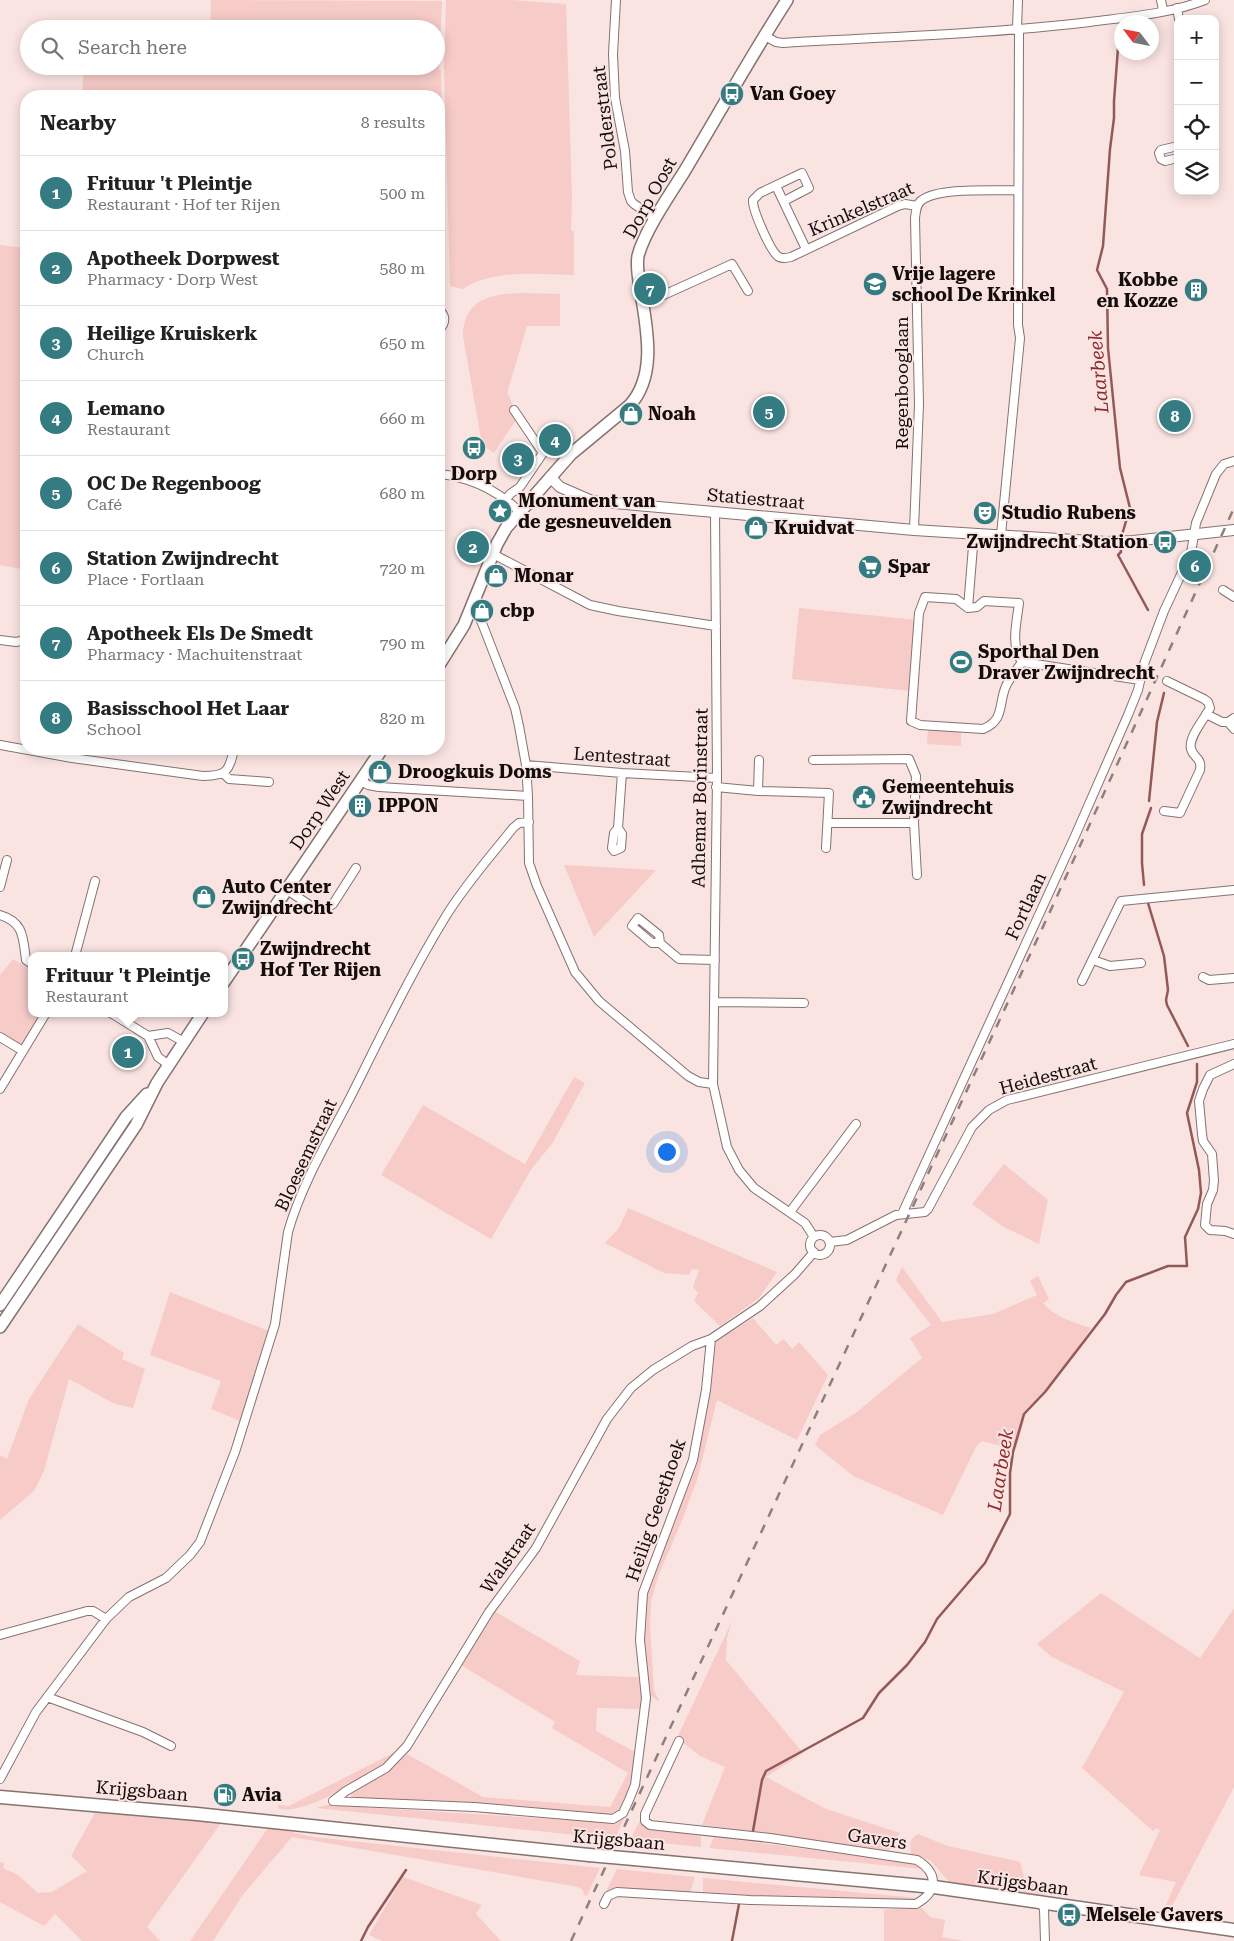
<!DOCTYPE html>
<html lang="en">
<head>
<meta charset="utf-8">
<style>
	:root { --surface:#fff; --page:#f2f2f2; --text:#222; --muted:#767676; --line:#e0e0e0; --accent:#347c82 }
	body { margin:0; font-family:"Roboto Serif",serif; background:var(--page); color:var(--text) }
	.controls { position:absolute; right:15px; top:15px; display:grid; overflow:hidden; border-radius:10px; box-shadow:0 2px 12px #0003 }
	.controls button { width:45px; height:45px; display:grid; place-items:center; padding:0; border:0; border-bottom:1px solid var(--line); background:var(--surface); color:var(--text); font:25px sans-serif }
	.compass { position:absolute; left:1114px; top:15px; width:45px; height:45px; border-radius:50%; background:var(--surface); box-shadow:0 2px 12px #0003; rotate:302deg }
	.you { position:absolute; left:666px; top:1151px; width:18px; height:18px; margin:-12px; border:4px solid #fff; border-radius:50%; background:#1a73e8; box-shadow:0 0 0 8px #1a73e833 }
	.badge { display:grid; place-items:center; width:32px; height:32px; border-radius:50%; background:var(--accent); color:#fff; font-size:16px; font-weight:700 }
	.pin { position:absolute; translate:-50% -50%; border:2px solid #fff; box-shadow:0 1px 5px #0006 }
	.popup { position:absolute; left:28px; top:952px; width:200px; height:65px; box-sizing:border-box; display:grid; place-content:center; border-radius:10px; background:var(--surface); filter:drop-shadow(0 1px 4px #0005); font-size:16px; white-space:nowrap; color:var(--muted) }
	.popup b { font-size:19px; color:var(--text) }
	.popup::after { content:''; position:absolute; left:50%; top:100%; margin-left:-10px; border:10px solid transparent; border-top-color:var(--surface) }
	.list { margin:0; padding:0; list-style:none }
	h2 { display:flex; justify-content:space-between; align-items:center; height:65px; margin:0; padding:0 20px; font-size:21px }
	h2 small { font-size:16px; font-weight:400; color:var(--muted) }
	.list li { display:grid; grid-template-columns:32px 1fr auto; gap:15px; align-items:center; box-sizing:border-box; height:75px; padding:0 20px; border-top:1px solid var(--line) }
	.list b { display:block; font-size:19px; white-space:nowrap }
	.list p { margin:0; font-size:16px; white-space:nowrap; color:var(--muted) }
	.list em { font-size:16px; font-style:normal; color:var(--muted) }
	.icon { flex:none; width:28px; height:28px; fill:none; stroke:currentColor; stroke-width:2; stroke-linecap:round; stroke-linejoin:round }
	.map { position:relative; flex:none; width:1234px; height:1941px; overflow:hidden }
	.search { position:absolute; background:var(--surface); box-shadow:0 2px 12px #0003; left:20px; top:20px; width:425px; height:55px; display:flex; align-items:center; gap:12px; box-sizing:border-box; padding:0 18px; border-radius:28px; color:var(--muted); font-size:19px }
	.panel { position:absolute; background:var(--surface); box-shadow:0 2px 12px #0003; left:20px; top:90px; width:425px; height:665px; border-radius:20px }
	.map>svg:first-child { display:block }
</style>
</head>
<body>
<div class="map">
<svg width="1234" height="1941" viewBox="0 0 1234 1941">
	<rect width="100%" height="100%" fill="#fae4e2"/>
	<path fill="#f6cbc8" d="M211,0l231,1 -3,69h2l4,232 -6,-2v-204h-357l2,-30h352v-37h-226z
		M446,0h65l55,4 6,193 -1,33 3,1v44c-35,-1 -81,-6 -111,14l-13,-3 -6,-218z
		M0,245l26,3v322l-26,-5z
		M560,294v32h-33l-20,67c7,10 4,17 9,27l-22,33 -12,-8 -19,-109c0,-53 61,-42 97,-42z
		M799,608l119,12 -7,71 -119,-12z
		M928,726l33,2v18l-34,-2z
		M564,865l92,5 -62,67z
		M13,959l19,11v43h9l-20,32 -21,-14v-56z
		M574,1077l11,6 -33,61 -20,24 -41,71 -110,-64 42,-70 102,59z
		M1004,1164l44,36 -9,44 -37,-18 -30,-22z
		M628,1208l149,64 -18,26 -39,28 -26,-25 4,-8 -5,-6 6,-17 -7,-1 -3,6 -25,-2 -59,-30 14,-15z
		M902,1267l40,55 51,-8 44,-19 -7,-14 8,-5 11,23 -6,4c13,15 30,19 48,25l-21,32 -44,53 -10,37 -34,-9 -6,6 -33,68 -90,-39 -38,-31 5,-10 37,-23 65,-54 -12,-20 21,-13 -35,-45z
		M170,1292l99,39 -29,90 -29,-12 10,-28 -71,-26z
		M753,1318l23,27 8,-6 8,10 7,-7 29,33 -31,65 -80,-40 -20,80 -16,43 -22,51 -8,27 -1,25 4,64 6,12 -12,-8 -5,-76 4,-27 28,-69 20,-59 14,-67 7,-55z
		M78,1324l46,29 -2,6 23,10 -12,39 -18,-4 -46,-25 -25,92 -10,20 -34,29v-65l7,4 22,-60z
		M1101,1593l99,65 34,-50v179l-65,125 -6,-1 13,-29 -37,-7 21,-45 -4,-2 -3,3 -71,-63 42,-76 -72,-35 -15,-13z
		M494,1611l86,50 -4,14 62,2 4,22 -2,10 -43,-1 -1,23 39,21c-3,22 -3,50 -23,63h-8l-86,-9 -167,-8v-6l38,-22 18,-16 76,43 127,10 18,-34 -76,-45 3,-6 -94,-57z
		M732,1621l-5,17 -1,22 77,93 -37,24 60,32 74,24 -11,18 -187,-26 23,-58 -25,-11 -23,-18z
		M401,1746v4c-5,5 -9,10 -15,14 -20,13 -87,54 -108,44v-3l11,1 104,-53z
		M326,1805l276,17h11l12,-6 -10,23 -299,-31z
		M96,1811l125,12 -74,104 13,14h-78l-27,-27 -11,12 -44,-24v-40l4,1 -1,5 15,7 20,18 14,-1 35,-21 -16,-15z
		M641,1818l3,7 5,3 52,8v11l-71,-7z
		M268,1828l26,4v1l20,4 286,31 -13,28 -3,-1 -1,-5 -5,-3 -286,-50 -50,59 -29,45h-23z
		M918,1834l30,12 72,16 4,15 22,10 -2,9 -92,-11 -22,-25 -19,-6c-1,-9 -2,-15 7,-20z
		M714,1837l201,26 7,4 1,2 -214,-21z
		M617,1869l78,8 -5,16 -73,-5c-10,3 -11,8 -14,16l-3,-1z
		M403,1877l79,28 -6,9 25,27h-119l-13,-6z
		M703,1878l215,20 -2,2 -213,-6z
		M920,1906l10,11 15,3 -3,17 21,4h-79v-31z"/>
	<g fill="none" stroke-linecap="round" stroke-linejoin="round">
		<path stroke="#935956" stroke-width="2.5" d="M1119,35l-5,66v17l-4,31 -7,97 -6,24 10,19 1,59 12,120 10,40 -9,30
			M1120,543l1,9 -3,3 30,55
			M1149,801l8,-79 7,-29
			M1144,885l-2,-22v-29l9,-26
			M1148,903l16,53 4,34 -2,10 1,5 21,41
			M753,1831l9,-51 4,-9 97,-53 16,-25 28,-28 18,-23 12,-23 48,-56 25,-49v-41l3,-21 11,-38 21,-22 60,-78 11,-19 10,-13 42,-16h19l-2,-29 13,-28 3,-16 -2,-23 -12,-57 10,-31v-18
			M361,1941l7,-14 38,-57
			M732,1941l7,-37"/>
		<g stroke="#857271" stroke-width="10">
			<path id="minor" d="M616,0l-3,54 2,44 10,53 3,41 3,9 3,3 22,15
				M1161,0l2,10
				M1177,8l2,11
				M1017,29l1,-29
				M765,36l11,6 7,1c102,-6 205,-9 307,-21 37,-5 79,-8 115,-22
				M1178,146l-17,4 -2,3 2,6 4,2 13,-3
				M776,186l30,63
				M784,201l25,-13 -7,-15 -42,20 -7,7c-1,9 18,53 26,57 4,2 8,1 12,0l107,-51 7,-2 12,2
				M642,300l15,-2 75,-34 16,27
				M439,310c7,5 7,14 0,19
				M439,474c31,3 58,16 81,38
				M506,500l4,-6 10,-7 23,-34 -29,-43
				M715,512l2,266 -4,306 14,63 12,23 15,18 51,35 9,14
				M914,530l5,-126 -4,-186c1,-7 1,-14 7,-18 18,-13 72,-9 96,-10
				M974,534l-6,74 -12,-9 -31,-2 -6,16 -8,108 9,4 63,4c22,-9 15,-25 23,-43 4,-9 11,-16 16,-24
				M1001,535l19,-197 -2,-13 1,-296
				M493,554l97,51 28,6 98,15
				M1223,590l11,7
				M968,608l9,-1 7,-6 35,2c-2,18 -9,43 3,59l118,18
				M469,613l10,4 3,6 33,85 4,18 7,39 2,31 1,67 8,23 38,86 24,29 89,75 11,6 14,2
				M0,640l16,2 10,-2
				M1206,714l16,8h6
				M1234,718l-6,4 6,7
				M0,745l72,13 131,18c24,0 26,-5 31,-27
				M813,760l96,-1 7,17 -2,47 3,52
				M526,765l96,8 95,5
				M223,773l6,6 40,3
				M361,781l7,4 11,2 149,9
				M716,787l42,4 71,2 -3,55
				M758,791l1,-31
				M1164,811l16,2 20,-43c2,-13 -6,-11 -9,-21 -3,-12 14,-31 19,-41l-2,-6 -4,-3 -37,-18
				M828,823h86
				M618,828l4,6 -1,14 -7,3 -2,-3 2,-15 4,-5 4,-55
				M0,887l7,-27
				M287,890l24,16 14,3 8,-5 23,-36
				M0,915c24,7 23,23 26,45l6,4
				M660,943h-8l-20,-17 6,-8 21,17 1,8 19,16 36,1
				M75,956l20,-75
				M1093,960l17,6 31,-3
				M1203,977l6,3 25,-2
				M1082,981l39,-80 113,-11
				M714,1002l90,1
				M111,1013l37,23 20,-3 16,9
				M148,1036l10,21 11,8
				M0,1037l23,14
				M1234,1064l-24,11 -7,14 -4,12 3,33 1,7 9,13 2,27 -1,9 -6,14 -2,21 5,5 15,1 9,3
				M0,1089l46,-76
				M790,1212l66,-88
				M902,1214l173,-378 53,-121 10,-25 6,-26 20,-53 27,-58 5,-30 20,-49 8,-10 10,-3
				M810 1245a10 10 0 1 1 20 0a10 10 0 1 1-20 0Z
				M830,1242l17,-2 49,-25 29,-3 3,-3 44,-82 17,-17 18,-10 227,-56
				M0,1635l87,-24h6l13,8
				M47,1697l96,35 28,14
				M0,1779l36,-67 70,-93 23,-22 37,-19 24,-23 10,-13 35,-90 40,-128 13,-92c14,-49 41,-93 64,-138 30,-60 59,-121 94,-178 19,-31 44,-59 67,-88l6,-5 10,-1
				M333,1801l141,6 139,12 10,-6 6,-13 6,-15 11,-87 -6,-58 3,-47 50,-133 13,-70 5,-51
				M333,1801l13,-10 40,-23 21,-22 82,-134 47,-64 71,-129 24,-31 22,-18 39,-24 19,-7 49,-33 35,-32 19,-22
				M1041,1903l3,6 1,32
				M604,1904l4,-8 9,-4 133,8 166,4c23,-13 22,-31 1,-44l-147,-22 -120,-13 -5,-4v-7l34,-73"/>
		</g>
		<g stroke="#857271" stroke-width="12">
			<path id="tertiary" d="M550,477l10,10 32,14 322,29 192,12 27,-1 101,-11"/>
		</g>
		<g stroke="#857271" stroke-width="14">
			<path id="secondary" d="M439,665l25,-40 33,-81 9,-16 65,-74 58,-48c28,-29 18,-77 12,-113 -2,-12 -5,-25 -3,-37 6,-24 32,-62 46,-84 34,-57 67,-116 103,-172
				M224,982l158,-233
				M0,1305l126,-188 21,-23
				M0,1327l136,-202 21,-42 46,-70"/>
		</g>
		<g stroke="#857271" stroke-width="15">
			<path id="primary" d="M0,1797l197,17 392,41
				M634,1859l300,28 300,43"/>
		</g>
		<use href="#minor" stroke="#fff" stroke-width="8"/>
		<use href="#tertiary" stroke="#fff" stroke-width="10"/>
		<use href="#secondary" stroke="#fff" stroke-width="11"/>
		<use href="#primary" stroke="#fff" stroke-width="12"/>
		<path stroke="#8e7f7e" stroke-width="2.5" stroke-dasharray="9 9" stroke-linecap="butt" d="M571,1941l477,-1025 186,-408"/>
		<g stroke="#857271" stroke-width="15" stroke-linecap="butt">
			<path id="primary-bridge" d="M589,1855l45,4"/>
		</g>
		<use href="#primary-bridge" stroke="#fff" stroke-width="12"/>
	</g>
	<defs>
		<g id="bus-disc" transform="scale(1.25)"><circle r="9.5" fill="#347c82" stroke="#fae4e2"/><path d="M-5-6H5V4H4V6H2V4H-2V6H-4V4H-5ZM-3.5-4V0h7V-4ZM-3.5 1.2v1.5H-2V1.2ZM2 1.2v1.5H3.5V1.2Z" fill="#fff"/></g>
		<g id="school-disc" transform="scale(1.25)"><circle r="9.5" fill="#347c82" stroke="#fae4e2"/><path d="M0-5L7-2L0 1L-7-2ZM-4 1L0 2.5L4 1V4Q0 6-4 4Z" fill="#fff"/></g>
		<g id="building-disc" transform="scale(1.25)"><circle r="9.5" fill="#347c82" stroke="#fae4e2"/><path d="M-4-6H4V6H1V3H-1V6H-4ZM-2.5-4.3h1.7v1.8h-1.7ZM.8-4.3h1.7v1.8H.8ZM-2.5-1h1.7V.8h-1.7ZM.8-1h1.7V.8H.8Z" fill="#fff"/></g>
		<g id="shop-disc" transform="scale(1.25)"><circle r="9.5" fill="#347c82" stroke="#fae4e2"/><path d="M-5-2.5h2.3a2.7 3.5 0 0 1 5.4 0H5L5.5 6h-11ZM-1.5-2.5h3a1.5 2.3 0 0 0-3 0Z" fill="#fff"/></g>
		<g id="sight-disc" transform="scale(1.25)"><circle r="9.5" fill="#347c82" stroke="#fae4e2"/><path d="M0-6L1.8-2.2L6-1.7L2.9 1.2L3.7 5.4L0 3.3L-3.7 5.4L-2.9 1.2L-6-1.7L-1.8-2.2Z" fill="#fff"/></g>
		<g id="theatre-disc" transform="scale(1.25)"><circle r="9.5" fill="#347c82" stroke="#fae4e2"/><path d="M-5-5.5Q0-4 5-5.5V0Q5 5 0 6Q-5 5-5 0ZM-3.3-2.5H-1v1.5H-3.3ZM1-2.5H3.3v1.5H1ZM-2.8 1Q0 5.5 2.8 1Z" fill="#fff"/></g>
		<g id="supermarket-disc" transform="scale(1.25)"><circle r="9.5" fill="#347c82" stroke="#fae4e2"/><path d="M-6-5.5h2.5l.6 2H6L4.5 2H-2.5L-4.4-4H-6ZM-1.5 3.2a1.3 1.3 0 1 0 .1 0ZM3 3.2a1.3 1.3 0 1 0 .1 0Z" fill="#fff"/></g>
		<g id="stadium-disc" transform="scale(1.25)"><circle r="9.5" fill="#347c82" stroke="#fae4e2"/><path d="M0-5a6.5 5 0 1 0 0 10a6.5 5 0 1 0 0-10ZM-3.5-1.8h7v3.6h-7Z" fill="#fff"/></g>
		<g id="civic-disc" transform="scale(1.25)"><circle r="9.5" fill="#347c82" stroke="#fae4e2"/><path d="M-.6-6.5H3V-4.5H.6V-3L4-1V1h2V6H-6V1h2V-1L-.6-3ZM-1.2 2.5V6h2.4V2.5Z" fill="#fff"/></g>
		<g id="fuel-disc" transform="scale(1.25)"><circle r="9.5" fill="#347c82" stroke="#fae4e2"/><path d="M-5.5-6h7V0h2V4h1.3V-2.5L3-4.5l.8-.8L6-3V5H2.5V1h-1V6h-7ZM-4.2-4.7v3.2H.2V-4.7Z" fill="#fff"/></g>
	</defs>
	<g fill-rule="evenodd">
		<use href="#bus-disc" x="732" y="94"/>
		<use href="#school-disc" x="875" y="284"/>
		<use href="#building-disc" x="1196" y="290"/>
		<use href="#shop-disc" x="631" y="414"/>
		<use href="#bus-disc" x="474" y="448"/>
		<use href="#sight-disc" x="500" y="511"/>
		<use href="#theatre-disc" x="985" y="513"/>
		<use href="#shop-disc" x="756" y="528"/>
		<use href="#bus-disc" x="1165" y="542"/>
		<use href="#supermarket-disc" x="870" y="567"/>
		<use href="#shop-disc" x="496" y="576"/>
		<use href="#shop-disc" x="482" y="611"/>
		<use href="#stadium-disc" x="961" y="662"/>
		<use href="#shop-disc" x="380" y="772"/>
		<use href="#civic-disc" x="864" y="797"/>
		<use href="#building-disc" x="360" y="806"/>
		<use href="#shop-disc" x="204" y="897"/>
		<use href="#bus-disc" x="243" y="959"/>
		<use href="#fuel-disc" x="225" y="1795"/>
		<use href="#bus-disc" x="1069" y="1915"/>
	</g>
	<g text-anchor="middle" stroke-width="4" stroke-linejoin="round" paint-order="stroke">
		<g font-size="18" font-weight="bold" fill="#140d0c" stroke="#fae4e2" text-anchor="start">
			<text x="750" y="100">Van Goey</text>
			<text x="892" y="280">Vrije lagere<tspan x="892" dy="21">school De Krinkel</tspan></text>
			<text x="1178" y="286" text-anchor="end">Kobbe<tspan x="1178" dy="21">en Kozze</tspan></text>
			<text x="648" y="420">Noah</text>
			<text x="474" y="480" text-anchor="middle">Dorp</text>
			<text x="518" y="507">Monument van<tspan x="518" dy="21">de gesneuvelden</tspan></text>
			<text x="1002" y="519">Studio Rubens</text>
			<text x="774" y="534">Kruidvat</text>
			<text x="1148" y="548" text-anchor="end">Zwijndrecht Station</text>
			<text x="888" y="573">Spar</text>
			<text x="514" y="582">Monar</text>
			<text x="500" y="617">cbp</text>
			<text x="978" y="658">Sporthal Den<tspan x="978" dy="21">Draver Zwijndrecht</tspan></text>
			<text x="398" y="778">Droogkuis Doms</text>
			<text x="882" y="793">Gemeentehuis<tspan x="882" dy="21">Zwijndrecht</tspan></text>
			<text x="378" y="812">IPPON</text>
			<text x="222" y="893">Auto Center<tspan x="222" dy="21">Zwijndrecht</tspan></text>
			<text x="260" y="955">Zwijndrecht<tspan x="260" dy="21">Hof Ter Rijen</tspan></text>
			<text x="242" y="1801">Avia</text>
			<text x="1086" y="1921">Melsele Gavers</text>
		</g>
		<g font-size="18" fill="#140d0c" stroke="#fae4e2">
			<text transform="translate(605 118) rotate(-97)" y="6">Polderstraat</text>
			<text transform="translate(650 198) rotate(-61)" y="6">Dorp Oost</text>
			<text transform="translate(861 209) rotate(-23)" y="6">Krinkelstraat</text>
			<text transform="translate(902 383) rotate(-90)" y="6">Regenbooglaan</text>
			<text transform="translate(756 499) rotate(5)" y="6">Statiestraat</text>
			<text transform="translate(622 757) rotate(4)" y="6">Lentestraat</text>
			<text transform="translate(700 798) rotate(-89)" y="6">Adhemar Borinstraat</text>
			<text transform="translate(320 810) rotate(-56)" y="6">Dorp West</text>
			<text transform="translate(1026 906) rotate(-65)" y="6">Fortlaan</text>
			<text transform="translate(1048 1076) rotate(-15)" y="6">Heidestraat</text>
			<text transform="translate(306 1155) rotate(-65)" y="6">Bloesemstraat</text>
			<text transform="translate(656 1510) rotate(-71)" y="6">Heilig Geesthoek</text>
			<text transform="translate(508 1558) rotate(-55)" y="6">Walstraat</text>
			<text transform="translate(142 1791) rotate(5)" y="6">Krijgsbaan</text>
			<text transform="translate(877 1839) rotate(8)" y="6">Gavers</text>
			<text transform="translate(619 1840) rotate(5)" y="6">Krijgsbaan</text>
			<text transform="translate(1023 1883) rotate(8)" y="6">Krijgsbaan</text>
		</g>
		<g font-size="19" font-style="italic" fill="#8c2b2e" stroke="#fae4e2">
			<text transform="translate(1098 372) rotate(-95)" y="7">Laarbeek</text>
			<text transform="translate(1000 1470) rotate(-81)" y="7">Laarbeek</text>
		</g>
	</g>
</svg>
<div class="controls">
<button>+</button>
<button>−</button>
<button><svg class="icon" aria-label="locate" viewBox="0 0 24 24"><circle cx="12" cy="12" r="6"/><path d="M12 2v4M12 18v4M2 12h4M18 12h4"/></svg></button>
<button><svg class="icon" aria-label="layers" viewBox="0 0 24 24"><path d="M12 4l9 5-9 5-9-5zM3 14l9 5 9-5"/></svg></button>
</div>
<svg class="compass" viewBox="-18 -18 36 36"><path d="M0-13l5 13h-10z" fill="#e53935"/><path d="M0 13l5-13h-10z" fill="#767676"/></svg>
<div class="you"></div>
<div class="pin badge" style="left:128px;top:1052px">1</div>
<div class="popup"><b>Frituur 't Pleintje</b>Restaurant</div>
<div class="pin badge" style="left:473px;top:547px">2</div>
<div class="pin badge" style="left:518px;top:459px">3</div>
<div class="pin badge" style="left:555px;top:440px">4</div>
<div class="pin badge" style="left:769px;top:412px">5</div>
<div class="pin badge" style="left:1195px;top:566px">6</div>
<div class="pin badge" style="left:650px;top:289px">7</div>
<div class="pin badge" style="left:1175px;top:416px">8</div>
<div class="search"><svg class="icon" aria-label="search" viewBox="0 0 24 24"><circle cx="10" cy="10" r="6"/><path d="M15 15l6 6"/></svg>Search here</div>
<section class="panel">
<h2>Nearby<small>8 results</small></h2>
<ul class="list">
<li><span class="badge">1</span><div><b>Frituur 't Pleintje</b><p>Restaurant · Hof ter Rijen</p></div><em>500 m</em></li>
<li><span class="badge">2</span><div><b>Apotheek Dorpwest</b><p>Pharmacy · Dorp West</p></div><em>580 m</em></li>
<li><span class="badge">3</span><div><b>Heilige Kruiskerk</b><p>Church</p></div><em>650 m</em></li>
<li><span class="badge">4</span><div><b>Lemano</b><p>Restaurant</p></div><em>660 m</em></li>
<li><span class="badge">5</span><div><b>OC De Regenboog</b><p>Café</p></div><em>680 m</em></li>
<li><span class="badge">6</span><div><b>Station Zwijndrecht</b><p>Place · Fortlaan</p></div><em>720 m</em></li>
<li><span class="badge">7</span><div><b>Apotheek Els De Smedt</b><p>Pharmacy · Machuitenstraat</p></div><em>790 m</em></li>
<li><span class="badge">8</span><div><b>Basisschool Het Laar</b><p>School</p></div><em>820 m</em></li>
</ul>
</section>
</div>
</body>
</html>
